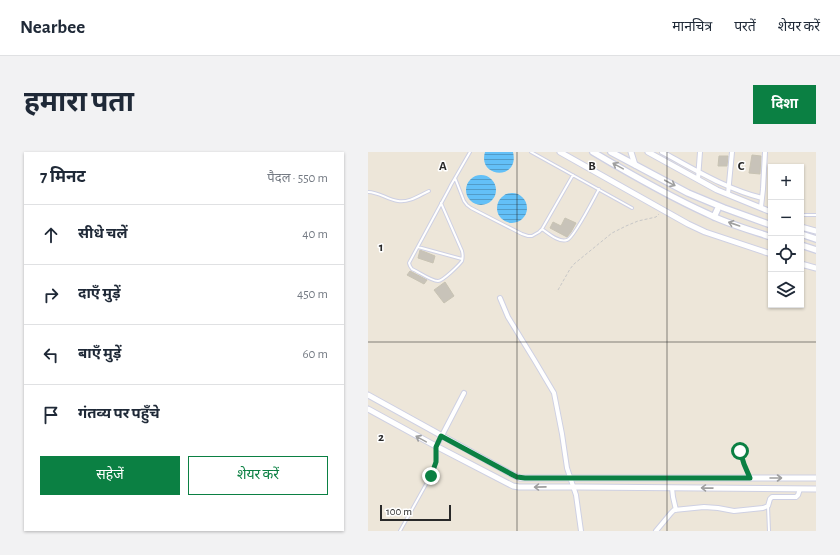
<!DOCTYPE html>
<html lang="hi">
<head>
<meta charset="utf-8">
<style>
	:root { --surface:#fff; --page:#f2f2f3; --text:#1f2937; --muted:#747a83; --line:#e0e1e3; --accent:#0b8043 }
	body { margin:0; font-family:"Alegreya Sans","Noto Sans Devanagari",sans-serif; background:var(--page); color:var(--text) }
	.controls { position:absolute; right:12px; top:12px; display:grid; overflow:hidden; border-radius:0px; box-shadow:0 1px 3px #0004 }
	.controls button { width:36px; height:36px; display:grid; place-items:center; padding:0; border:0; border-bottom:1px solid var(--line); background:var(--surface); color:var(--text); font:20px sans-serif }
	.scale { position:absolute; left:12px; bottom:10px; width:71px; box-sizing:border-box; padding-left:4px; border:2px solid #292929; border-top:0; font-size:11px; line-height:14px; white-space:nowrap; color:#292929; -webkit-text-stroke:3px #fff; paint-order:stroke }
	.stop { position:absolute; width:12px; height:12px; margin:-9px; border:3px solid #0b8043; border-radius:50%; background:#fff }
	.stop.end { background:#0b8043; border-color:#fff; box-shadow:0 1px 4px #0008 }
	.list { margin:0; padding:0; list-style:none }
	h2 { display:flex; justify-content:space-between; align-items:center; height:52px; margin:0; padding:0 16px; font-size:17px }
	h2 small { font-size:13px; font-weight:400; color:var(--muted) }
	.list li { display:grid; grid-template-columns:26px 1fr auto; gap:12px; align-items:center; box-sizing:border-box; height:60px; padding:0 16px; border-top:1px solid var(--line) }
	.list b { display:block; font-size:15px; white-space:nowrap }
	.list em { font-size:13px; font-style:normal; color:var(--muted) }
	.actions { display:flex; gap:8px; padding:12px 16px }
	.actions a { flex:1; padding:9px 0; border:1px solid var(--accent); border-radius:0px; text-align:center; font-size:14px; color:var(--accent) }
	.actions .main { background:var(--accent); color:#fff }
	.icon { flex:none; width:22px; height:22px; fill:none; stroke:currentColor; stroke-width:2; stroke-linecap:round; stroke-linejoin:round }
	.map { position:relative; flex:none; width:448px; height:379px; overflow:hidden; border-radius:0px }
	header { display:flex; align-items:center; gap:24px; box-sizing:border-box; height:56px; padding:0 20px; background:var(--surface); border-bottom:1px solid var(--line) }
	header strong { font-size:19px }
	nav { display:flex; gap:22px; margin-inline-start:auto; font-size:14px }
	.intro { display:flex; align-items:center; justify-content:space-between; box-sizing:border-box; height:96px; padding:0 24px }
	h1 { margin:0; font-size:28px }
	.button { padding:10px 18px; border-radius:0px; background:var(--accent); color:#fff; font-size:14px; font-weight:700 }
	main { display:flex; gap:24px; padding:0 24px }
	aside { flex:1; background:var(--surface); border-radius:0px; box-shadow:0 1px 3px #0004 }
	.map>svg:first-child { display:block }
</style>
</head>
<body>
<header>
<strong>Nearbee</strong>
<nav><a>मानचित्र</a><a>परतें</a><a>शेयर करें</a></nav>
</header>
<div class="intro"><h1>हमारा पता</h1><a class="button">दिशा</a></div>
<main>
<aside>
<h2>7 मिनट<small>पैदल · 550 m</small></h2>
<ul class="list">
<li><svg class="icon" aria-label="ahead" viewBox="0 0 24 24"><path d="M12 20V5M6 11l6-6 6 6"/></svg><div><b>सीधे चलें</b></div><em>40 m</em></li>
<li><svg class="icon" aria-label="right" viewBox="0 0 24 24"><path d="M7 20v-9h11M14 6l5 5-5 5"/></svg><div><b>दाएँ मुड़ें</b></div><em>450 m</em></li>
<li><svg class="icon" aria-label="left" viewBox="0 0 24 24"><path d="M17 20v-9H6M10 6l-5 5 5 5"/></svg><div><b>बाएँ मुड़ें</b></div><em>60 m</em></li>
<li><svg class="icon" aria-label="arrive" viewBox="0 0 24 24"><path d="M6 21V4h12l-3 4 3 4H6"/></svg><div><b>गंतव्य पर पहुँचे</b></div></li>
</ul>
<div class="actions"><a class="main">सहेजें</a><a>शेयर करें</a></div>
</aside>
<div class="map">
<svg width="448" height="379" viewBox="0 0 448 379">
	<defs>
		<pattern id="water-rules" width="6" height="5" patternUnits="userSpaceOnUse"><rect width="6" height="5" fill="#63c0f7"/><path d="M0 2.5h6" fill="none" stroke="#529cc8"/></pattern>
	</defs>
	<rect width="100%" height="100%" fill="#ede6d9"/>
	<path fill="url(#water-rules)" d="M117,0h28c7,29 -36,26 -28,0z
		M98 38a15 15 0 1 1 30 0a15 15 0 1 1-30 0Z
		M129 56a15 15 0 1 1 30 0a15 15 0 1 1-30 0Z"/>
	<path fill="#c8c3b9" stroke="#c8c3b3" d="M384,3l9,1 -1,18 -11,-1z
		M351,4h9l-1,10h-9z
		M197,66l11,5 -5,9 -4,5 -17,-9 3,-6 8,4z
		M52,98l15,6 -2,7 -15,-5z
		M42,119l17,9 -3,4 -17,-9z
		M77,130l9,14 -10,7 -10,-13z"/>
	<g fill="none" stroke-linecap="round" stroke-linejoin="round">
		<g stroke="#ced0e3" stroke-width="4">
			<path id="service" d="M163,0l101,56
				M87,26l9,23 3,4 4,3 51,26 6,2h4l7,-4 3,-3 31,-54
				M0,40c11,0 20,8 30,9 11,2 22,-6 31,-10
				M73,51l21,48c1,4 1,6 0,10 -3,4 -19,20 -24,20 -7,0 -19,-9 -26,-12l-2,-3 -1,-3 40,-74 2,-4 19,-33
				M433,63h15
				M174,77c6,4 17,14 25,11 7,-2 27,-42 32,-51
				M50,95l44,12
				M372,299l4,14 5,12
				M400,354l1,25
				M32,379l34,-61 3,-12 -1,-11"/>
		</g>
		<g stroke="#ced0e3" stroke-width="6">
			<path id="minor" d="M294,0c32,17 64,37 100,46
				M330,27l2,-27
				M360,42l4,-42
				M393,55l2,-18 2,-37
				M132,146l8,19 27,44 19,32 8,41 5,34 9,27 5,36
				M68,295l28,-54
				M304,336l1,9 3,13
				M288,379l15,-18 3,-3 30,-3 14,1 16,3 29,-3 5,-2 2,-7 2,-2h24l2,-2 2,-6"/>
		</g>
		<g stroke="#ced0e3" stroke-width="7">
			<path id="tertiary" d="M192,0l128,72 17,8 66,22
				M263,0l4,13
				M280,0l69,38 54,22
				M433,75l15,4
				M433,112l15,4
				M0,243l145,80 7,3h296
				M0,257l64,35 81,42 6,1h60l237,2"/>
		</g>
		<g stroke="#ced0e3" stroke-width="8">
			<path id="secondary" d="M225,0c37,22 75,44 115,62 20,10 42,16 63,23
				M243,0l77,41 36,15 47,17
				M346,65l5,-11
				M433,82l15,5
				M433,93l15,5"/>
		</g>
		<path stroke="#c7c7c7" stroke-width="1" stroke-dasharray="3 2" stroke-linecap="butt" d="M190,138l12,-21 4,-5 38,-31 14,-7 12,-5 18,-4 3,-3"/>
		<use href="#service" stroke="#fff" stroke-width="2"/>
		<use href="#minor" stroke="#fff" stroke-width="4"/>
		<use href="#tertiary" stroke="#fff" stroke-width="5"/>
		<use href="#secondary" stroke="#fff" stroke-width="5.5"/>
	</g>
	<defs><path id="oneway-shaft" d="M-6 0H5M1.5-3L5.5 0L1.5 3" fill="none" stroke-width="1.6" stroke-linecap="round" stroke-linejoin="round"/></defs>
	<g stroke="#9f9f9f">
		<use href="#oneway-shaft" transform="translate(250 14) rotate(-151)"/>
		<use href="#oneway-shaft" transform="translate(302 31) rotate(28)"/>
		<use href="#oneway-shaft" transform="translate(366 72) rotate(-161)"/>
		<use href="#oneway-shaft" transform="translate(53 287) rotate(-151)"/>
		<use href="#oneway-shaft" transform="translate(408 326)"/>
		<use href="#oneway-shaft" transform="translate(172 335) rotate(179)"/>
		<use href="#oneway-shaft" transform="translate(339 336) rotate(-179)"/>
	</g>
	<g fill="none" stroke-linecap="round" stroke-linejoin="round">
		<path stroke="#0b8043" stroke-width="5" d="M63,324l5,-14v-15l5,-11 72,39 4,2 8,1h225l-6,-14 -4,-13"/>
	</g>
	<path fill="none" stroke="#292929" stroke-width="1" stroke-opacity="0.55" d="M149,0v379M299,0v379M0,190h448"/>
	<g font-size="13" text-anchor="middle" font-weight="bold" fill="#292929" stroke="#fff" stroke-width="3" stroke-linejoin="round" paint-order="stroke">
		<text x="75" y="18">A</text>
		<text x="224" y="18">B</text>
		<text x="373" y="18">C</text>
		<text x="13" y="99">1</text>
		<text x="13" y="289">2</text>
	</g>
</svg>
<div class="controls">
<button>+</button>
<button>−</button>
<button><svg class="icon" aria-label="locate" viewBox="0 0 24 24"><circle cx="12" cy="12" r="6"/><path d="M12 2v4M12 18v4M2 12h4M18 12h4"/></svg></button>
<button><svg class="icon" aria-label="layers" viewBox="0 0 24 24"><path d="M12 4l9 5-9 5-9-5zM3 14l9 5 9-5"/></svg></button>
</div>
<div class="scale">100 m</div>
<div class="stop" style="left:372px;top:299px"></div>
<div class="stop end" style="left:63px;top:324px"></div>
</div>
</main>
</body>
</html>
